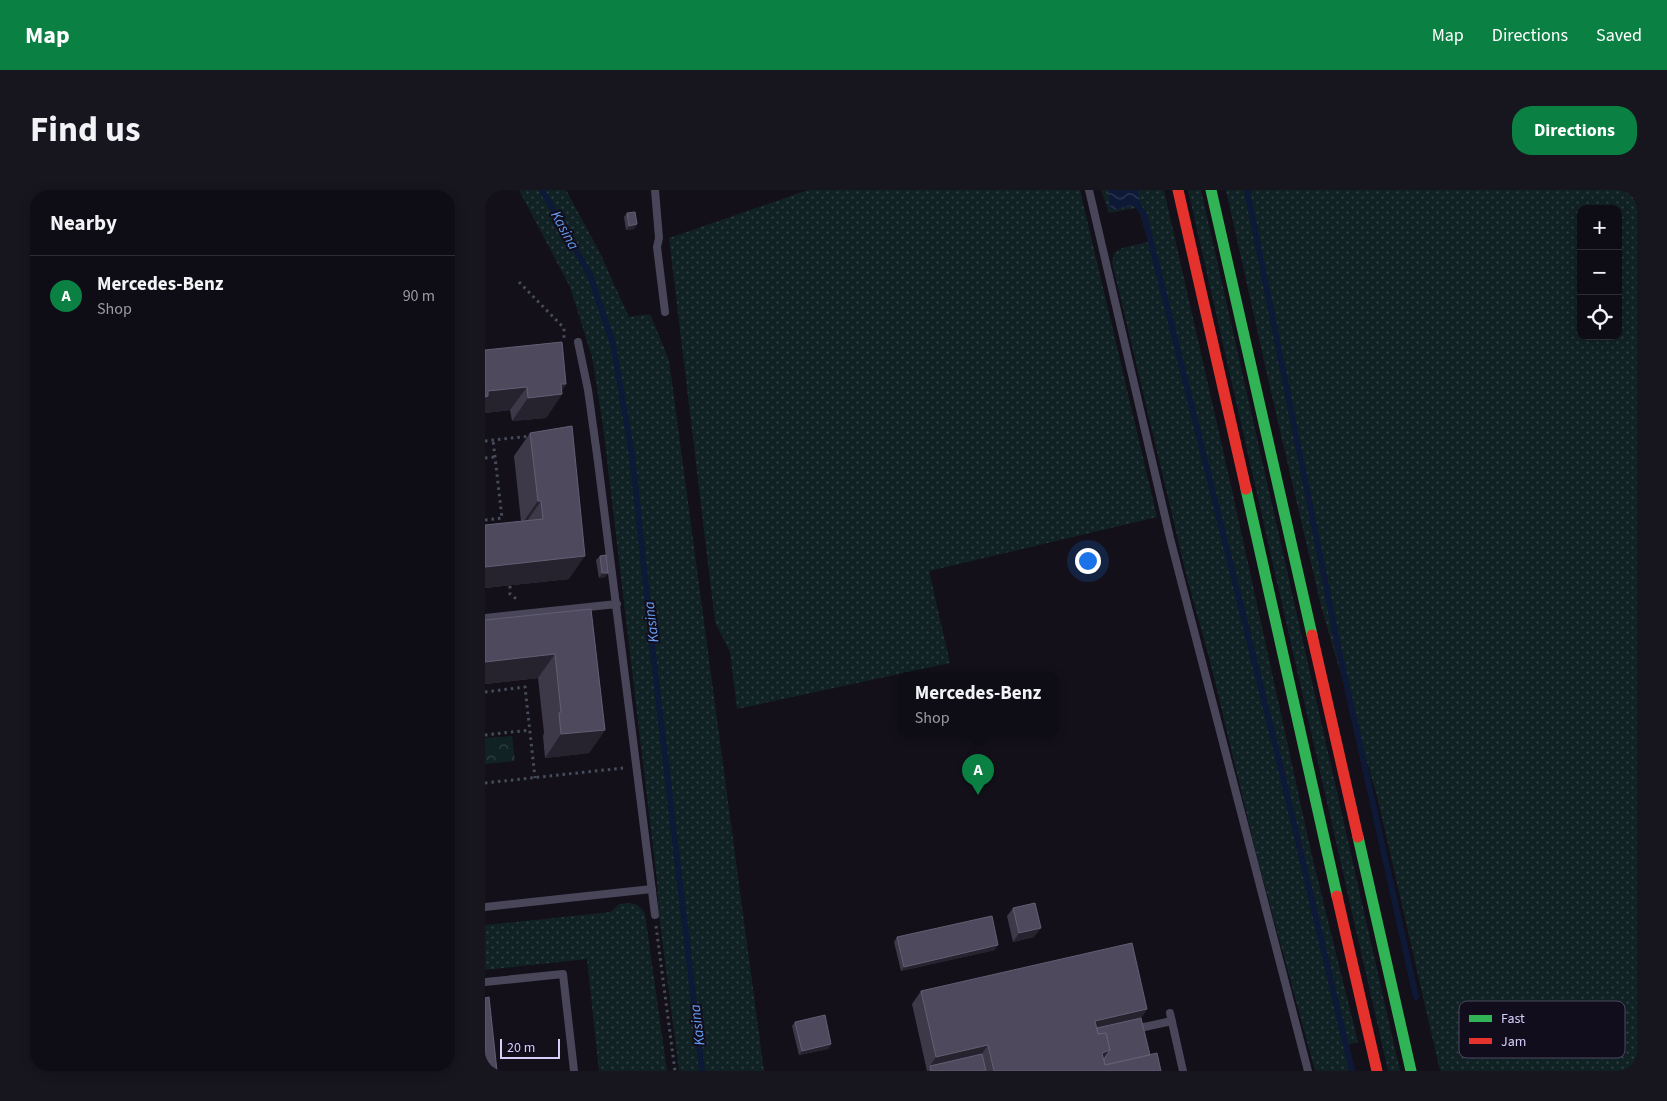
<!DOCTYPE html>
<html lang="en">
<head>
<meta charset="utf-8">
<style>
	:root { --surface:#0e0c14; --page:#17151d; --text:#f1f3f6; --muted:#9b9ba0; --line:#2e2c34; --accent:#0b8043 }
	body { margin:0; font-family:"Source Sans 3",sans-serif; background:var(--page); color:var(--text) }
	.controls { position:absolute; right:15px; top:15px; display:grid; overflow:hidden; border-radius:10px; box-shadow:0 2px 12px #0003 }
	.controls button { width:45px; height:45px; display:grid; place-items:center; padding:0; border:0; border-bottom:1px solid var(--line); background:var(--surface); color:var(--text); font:25px sans-serif }
	.scale { position:absolute; left:15px; bottom:12px; width:60px; box-sizing:border-box; padding-left:5px; border:2px solid #d8cefb; border-top:0; font-size:14px; line-height:18px; white-space:nowrap; color:#d8cefb; -webkit-text-stroke:4px #120d1d; paint-order:stroke }
	.you { position:absolute; left:602px; top:370px; width:18px; height:18px; margin:-12px; border:4px solid #fff; border-radius:50%; background:#1a73e8; box-shadow:0 0 0 8px #1a73e833 }
	.badge { display:grid; place-items:center; width:32px; height:32px; border-radius:50%; background:var(--accent); color:#fff; font-size:16px; font-weight:700 }
	.pin { position:absolute; translate:-50% -41px; filter:drop-shadow(0 1px 2px #0008) }
	.pin::after { content:''; position:absolute; top:26px; width:18px; height:15px; background:inherit; clip-path:polygon(0 0,100% 0,50% 100%) }
	.popup { position:absolute; left:413px; top:482px; width:160px; height:65px; box-sizing:border-box; display:grid; place-content:center; border-radius:10px; background:var(--surface); filter:drop-shadow(0 1px 4px #0005); font-size:16px; white-space:nowrap; color:var(--muted) }
	.popup b { font-size:19px; color:var(--text) }
	.popup::after { content:''; position:absolute; left:50%; top:100%; margin-left:-10px; border:10px solid transparent; border-top-color:var(--surface) }
	.list { margin:0; padding:0; list-style:none }
	h2 { display:flex; justify-content:space-between; align-items:center; height:65px; margin:0; padding:0 20px; font-size:21px }
	h2 small { font-size:16px; font-weight:400; color:var(--muted) }
	.list li { display:grid; grid-template-columns:32px 1fr auto; gap:15px; align-items:center; box-sizing:border-box; height:80px; padding:0 20px; border-top:1px solid var(--line) }
	.list b { display:block; font-size:19px; white-space:nowrap }
	.list p { margin:0; font-size:16px; white-space:nowrap; color:var(--muted) }
	.list em { font-size:16px; font-style:normal; color:var(--muted) }
	.icon { flex:none; width:28px; height:28px; fill:none; stroke:currentColor; stroke-width:2; stroke-linecap:round; stroke-linejoin:round }
	.map { position:relative; flex:none; width:1152px; height:881px; overflow:hidden; border-radius:20px }
	header { display:flex; align-items:center; gap:30px; box-sizing:border-box; height:70px; padding:0 25px; background:var(--accent); color:#fff }
	header strong { font-size:24px }
	nav { display:flex; gap:28px; margin-inline-start:auto; font-size:18px }
	.intro { display:flex; align-items:center; justify-content:space-between; box-sizing:border-box; height:120px; padding:0 30px }
	h1 { margin:0; font-size:35px }
	.button { padding:12px 22px; border-radius:20px; background:var(--accent); color:#fff; font-size:18px; font-weight:700 }
	main { display:flex; gap:30px; padding:0 30px }
	aside { flex:1; background:var(--surface); border-radius:20px; box-shadow:0 2px 12px #0003 }
	.map>svg:first-child { display:block }
</style>
</head>
<body>
<header>
<strong>Map</strong>
<nav><a>Map</a><a>Directions</a><a>Saved</a></nav>
</header>
<div class="intro"><h1>Find us</h1><a class="button">Directions</a></div>
<main>
<aside>
<h2>Nearby<small></small></h2>
<ul class="list">
<li><span class="badge">A</span><div><b>Mercedes-Benz</b><p>Shop</p></div><em>90 m</em></li>
</ul>
</aside>
<div class="map">
<svg width="1152" height="881" viewBox="0 0 1152 881">
	<defs>
		<pattern id="grass-dots" width="8" height="8" patternUnits="userSpaceOnUse" patternTransform="scale(1.25)"><rect width="8" height="8" fill="#112225"/><path d="M2 2h.1M6 6h.1" fill="none" stroke="#334146" stroke-width="1.8" stroke-linecap="round"/></pattern>
		<pattern id="forest-crowns" width="20" height="18" patternUnits="userSpaceOnUse" patternTransform="scale(1.25)"><rect width="20" height="18" fill="#112225"/><path d="M2 6a3 3 0 1 1 6 0M12 15a3 3 0 1 1 6 0" fill="none" stroke="#334146"/></pattern>
		<pattern id="water-waves" width="16" height="10" patternUnits="userSpaceOnUse" patternTransform="scale(1.25)"><rect width="16" height="10" fill="#0e1938"/><path d="M0 5q4-4 8 0t8 0" fill="none" stroke="#303956"/></pattern>
	</defs>
	<rect width="100%" height="100%" fill="#13101a"/>
	<path fill="url(#grass-dots)" fill-rule="evenodd" d="M34,0h47l34,63 29,64 21,-3 19,46 95,711h-85l-20,-156 -2,-34 -54,-455 -11,-69 -22,-70z
		M323,0h272l77,327 -228,54 21,92 -213,46 -7,-57 -15,-30 -46,-384z
		M616,0h63l68,300 80,366 46,186 -14,4 5,25h-34l-58,-214 -47,-196 -22,-79 -76,-320 2,-9 8,-5 26,-6 -8,-29 -4,-5 -27,5z
		M703,0h13l199,881h-12z
		M741,0h411v881h-197l-63,-275 -55,-186 -51,-218zM1096,19h37v127h-37z
		M143,713c9,1 13,3 17,11l22,157h-68l-12,-112 -102,11v-45l126,-13 8,-8z"/>
	<path fill="url(#forest-crowns)" d="M27,546l3,25 -30,3v-26z"/>
	<path fill="url(#water-waves)" d="M623,0h30l3,14 -30,6z"/>
	<g fill="none" stroke-linecap="round" stroke-linejoin="round">
		<path stroke="#0e1938" stroke-width="6" d="M57,0l48,85 23,69 19,111 23,216 47,400
			M762,0l92,461 77,346
			M652,15l7,9 11,44 127,515 70,298"/>
		<path stroke="#454d5b" stroke-width="3" stroke-dasharray="2.5 4" stroke-linecap="butt" d="M34,92l45,46v10
			M0,251l45,-5
			M0,268l10,-1
			M0,330l17,-2 -9,-78
			M25,396v8l9,7
			M0,502l40,-5 10,91
			M0,545l45,-5
			M0,593l138,-15
			M171,736l19,145"/>
		<path stroke="#49465a" stroke-width="8" d="M170,0l4,48 -2,9 8,65
			M604,0l81,348 138,533
			M93,152l10,48 10,72 57,453
			M0,428l132,-14
			M0,717l167,-18
			M0,792l78,-8 11,97
			M685,823l13,58
			M650,839l37,-8"/>
		<path stroke="#30b455" stroke-width="11" d="M726,0l101,445
			M761,299l91,407
			M873,647l53,234"/>
		<path stroke="#e5322d" stroke-width="11" d="M693,0l68,299
			M827,445l46,202
			M852,706l40,175"/>
	</g>
	<path fill="#3e3949" d="M142,23l10,11 -3,5 -8,1 -2,-13z
		M0,160l81,34 -4,6v4l-16,24 -34,3 -2,-11 -25,3z
		M45,243l39,146 -84,9v-63l36,-4 -7,-65z
		M115,366l8,17 -3,4 -6,1 -3,-18z
		M106,419l14,121 -16,23 -44,5 -2,-22 1,-3 -6,-55 -53,6v-64z
		M528,718l21,29 -21,5 -6,-26z
		M412,747l98,13 -94,21 -7,-29z
		M436,801l226,18 -6,9 9,37 11,16h-234l-15,-67z
		M310,832l36,22 -3,5 -29,6 -7,-29z"/>
	<path fill="#26222e" d="M152,34l-3,5 -8,1 3,-4z
		M76,194h5l-7,11 3,-1 -16,24 -34,3 16,-23z
		M42,197l-17,23 -25,3v-18l3,-4z
		M53,311h3l-16,23 -4,1z
		M100,366l-16,23 -84,9v-21z
		M117,383h6l-3,4 -6,1z
		M70,464l-17,24 -53,6v-22z
		M120,540l-16,23 -44,5 16,-24z
		M556,738l-7,9 -21,5 6,-9z
		M513,755l-3,5 -94,21 3,-4z
		M662,819l-9,13 -48,11 5,-12z
		M346,854l-3,5 -29,6 3,-4z
		M503,855l-9,13 -49,8 -3,4 9,-13z
		M625,860l-9,13 1,-10z"/>
	<path fill="#4e495c" stroke="#645e75" d="M150,22l2,12 -8,2 -2,-13z
		M77,152l4,42h-5l1,10 -34,4 -1,-11 -39,4v5l-3,1v-47z
		M87,236l13,130 -100,11v-42l58,-6 -2,-18h-3l-8,-68z
		M121,365l2,18h-6l-2,-17z
		M106,419l14,121 -44,4 -2,-21 2,-1 -6,-58 -70,8v-42z
		M550,713l6,25 -22,5 -6,-25z
		M507,726l6,29 -94,22 -7,-30z
		M647,753l15,66 -52,12 3,13 8,-1 4,17 -8,3 3,12 52,-12 4,18h-167l-6,-26 -52,12 -15,-66z
		M4,807l8,74h-12v-73z
		M340,825l6,29 -29,7 -7,-29z
		M656,828l9,37 -45,10 -1,-6 6,-9 -4,-17 -8,1 -1,-6z
		M497,864l4,17h-55l-1,-5z"/>
	<g text-anchor="middle" stroke-width="4" stroke-linejoin="round" paint-order="stroke">
		<g font-size="15" font-style="italic" fill="#649ff3" stroke="#120d1d">
			<text transform="translate(80 40) rotate(61)" y="5">Kasina</text>
			<text transform="translate(166 432) rotate(-97)" y="5">Kasina</text>
			<text transform="translate(212 835) rotate(-97)" y="5">Kasina</text>
		</g>
	</g>
	<rect x="974" y="811" width="166" height="57" rx="8" fill="#120d1d" stroke="#4d4760" stroke-width="1"/>
	<rect x="984" y="825" width="23" height="7" fill="#30b455"/>
	<rect x="984" y="848" width="23" height="6" fill="#e5322d"/>
	<g font-size="14" fill="#d8cefb">
		<text x="1016" y="833">Fast</text>
		<text x="1016" y="856">Jam</text>
	</g>
</svg>
<div class="controls">
<button>+</button>
<button>−</button>
<button><svg class="icon" aria-label="locate" viewBox="0 0 24 24"><circle cx="12" cy="12" r="6"/><path d="M12 2v4M12 18v4M2 12h4M18 12h4"/></svg></button>
</div>
<div class="scale">20 m</div>
<div class="you"></div>
<div class="pin badge" style="left:493px;top:605px">A</div>
<div class="popup"><b>Mercedes-Benz</b>Shop</div>
</div>
</main>
</body>
</html>
